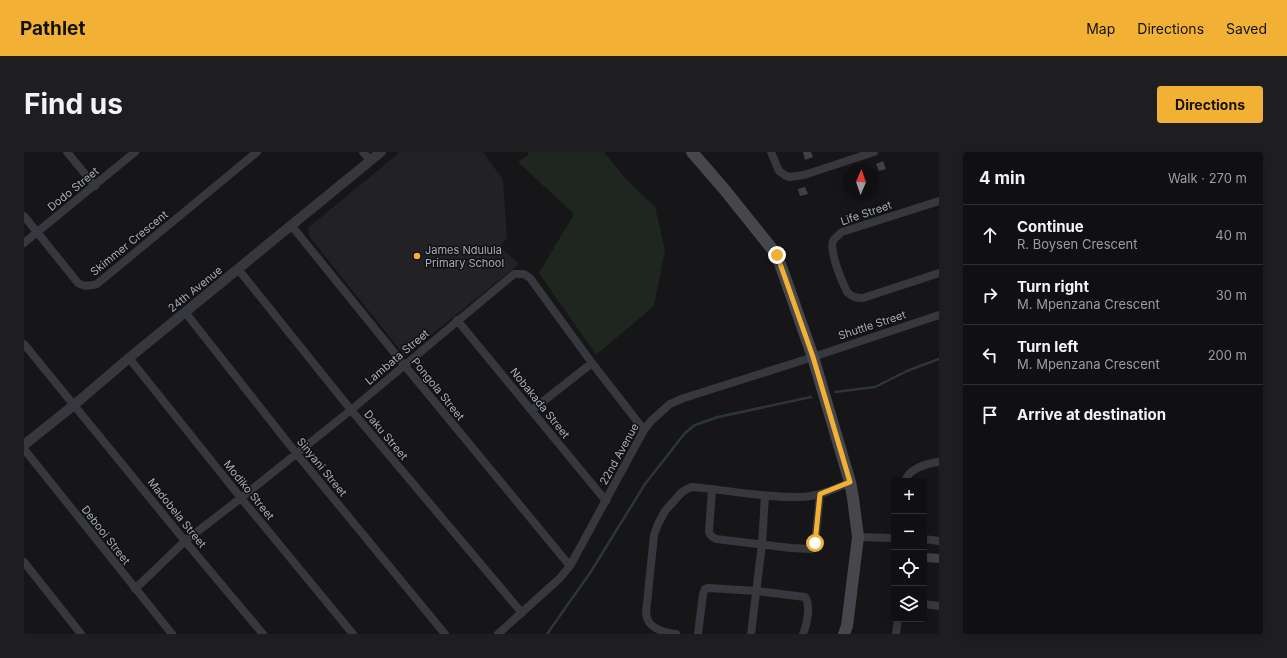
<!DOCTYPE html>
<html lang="en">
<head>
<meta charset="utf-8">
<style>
	:root { --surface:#101012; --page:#1e1e20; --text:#f1f3f6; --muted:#9c9d9f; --line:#303032; --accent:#f2b134 }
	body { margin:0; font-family:Inter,sans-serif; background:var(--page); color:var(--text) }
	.controls { position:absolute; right:12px; bottom:12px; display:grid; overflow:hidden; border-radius:4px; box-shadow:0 2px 10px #0003 }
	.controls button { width:36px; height:36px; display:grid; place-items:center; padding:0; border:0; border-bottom:1px solid var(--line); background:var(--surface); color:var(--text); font:20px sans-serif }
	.compass { position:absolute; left:819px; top:12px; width:36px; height:36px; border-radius:50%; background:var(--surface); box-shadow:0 2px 10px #0003; rotate:2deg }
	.stop { position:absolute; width:12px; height:12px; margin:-9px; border:3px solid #f2b134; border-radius:50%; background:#fff }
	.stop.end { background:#f2b134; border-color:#fff; box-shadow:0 1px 4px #0008 }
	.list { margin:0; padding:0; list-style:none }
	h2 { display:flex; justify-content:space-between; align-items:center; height:52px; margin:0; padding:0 16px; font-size:17px }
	h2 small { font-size:13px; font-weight:400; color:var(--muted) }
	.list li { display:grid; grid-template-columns:26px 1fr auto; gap:12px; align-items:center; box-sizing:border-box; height:60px; padding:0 16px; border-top:1px solid var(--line) }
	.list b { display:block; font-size:15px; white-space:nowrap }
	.list p { margin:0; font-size:13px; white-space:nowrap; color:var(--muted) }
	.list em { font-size:13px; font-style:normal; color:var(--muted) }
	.icon { flex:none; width:22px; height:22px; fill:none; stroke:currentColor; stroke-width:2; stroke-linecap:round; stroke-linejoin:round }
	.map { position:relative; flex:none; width:915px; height:482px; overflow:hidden; border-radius:4px }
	header { display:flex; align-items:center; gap:24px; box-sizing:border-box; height:56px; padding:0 20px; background:var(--accent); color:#111 }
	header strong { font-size:19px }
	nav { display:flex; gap:22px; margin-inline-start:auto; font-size:14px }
	.intro { display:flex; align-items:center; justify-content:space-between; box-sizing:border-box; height:96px; padding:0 24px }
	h1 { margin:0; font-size:28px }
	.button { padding:10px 18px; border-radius:4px; background:var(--accent); color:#111; font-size:14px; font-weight:700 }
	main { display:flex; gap:24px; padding:0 24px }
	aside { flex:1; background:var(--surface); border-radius:4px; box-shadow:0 2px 10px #0003 }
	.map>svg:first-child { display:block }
</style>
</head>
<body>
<header>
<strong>Pathlet</strong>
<nav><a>Map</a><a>Directions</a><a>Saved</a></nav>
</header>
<div class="intro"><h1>Find us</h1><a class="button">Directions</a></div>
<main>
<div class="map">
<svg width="915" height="482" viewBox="0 0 915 482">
	<rect width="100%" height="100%" fill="#161618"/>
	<path fill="#222225" d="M376,0h83l20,28 4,58 -7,9 19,17 -114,92 -96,-120 -1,-8z"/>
	<path fill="#1e261f" d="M504,0h76l21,26 30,29 10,43 -11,56 -58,49 -57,-82 35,-59 -56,-52 11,-8z"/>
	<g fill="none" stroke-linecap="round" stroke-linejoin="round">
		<path stroke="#2c353c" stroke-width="2.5" d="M811,240l40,-5 32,-16 32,-12
			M523,482l43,-61 55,-89 40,-51 10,-8 23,-8 93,-20"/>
	</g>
	<path fill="#404145" d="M779,0h8l2,5 -8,3z
		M859,9l3,8 -7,2 -3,-7z
		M781,35l3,7 -8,2 -2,-7z
		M902,401l13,1v9l-12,-1z"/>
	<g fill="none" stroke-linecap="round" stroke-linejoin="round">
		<path stroke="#37383d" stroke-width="8" d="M43,0l28,34
			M339,0l8,9
			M747,0l8,19 7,5 4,1 14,-2 70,-23
			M915,49l-97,31c-3,3 -7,5 -9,9 -4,10 9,41 14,51 5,5 9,6 16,6l76,-25
			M0,64l54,67c6,4 12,3 19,1l160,-132
			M267,73l114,141 165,200
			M0,91l111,-91
			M214,117l113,141 171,203
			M161,160l111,141 149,181
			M433,168l149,181
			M0,192l161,197 78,93
			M105,206l112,140 112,136
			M508,258l60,-47
			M0,297l148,185
			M882,329c1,-12 22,-18 33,-19
			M688,337l-3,42c0,4 3,6 7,8l75,9 20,1 2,-2 2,-4 5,-49
			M834,385l36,1
			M900,387l15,2
			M0,410l57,72
			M111,437l50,-48 56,-43 110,-88 163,-136h10l6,4 62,85 52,67
			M900,452l15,2
			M474,482l61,-55 11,-13 74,-136 7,-9 19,-17 14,-6 129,-41 126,-42
			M652,482c-14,-2 -29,-6 -30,-21l8,-78 4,-11 7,-13 17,-19 7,-4 4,-1c35,3 71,11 107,10 17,0 35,-8 50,-15
			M674,482l5,-40 2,-5 4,-1 48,3 48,6c6,8 2,28 -2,37
			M727,482l11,-90 3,-49
			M872,482l2,-15"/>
		<path stroke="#37383d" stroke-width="10" d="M0,293l50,-40 55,-47 252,-206"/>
		<path stroke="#45474d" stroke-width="12" d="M668,0l32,37 53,66 36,102 37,125 3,16 5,39 -11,89 -3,8"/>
	</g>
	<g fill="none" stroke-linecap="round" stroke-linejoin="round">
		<path stroke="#f2b134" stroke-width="5" d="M753,103l36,102 37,125 -30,12 -5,49"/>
	</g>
	<circle fill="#f2b134" stroke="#111113" stroke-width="1.5" cx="393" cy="104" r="4"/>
	<g text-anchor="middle" stroke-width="3" stroke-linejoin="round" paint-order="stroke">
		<g font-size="11" fill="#a8adb8" stroke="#111113">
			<text transform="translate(49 37) rotate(-39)" y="4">Dodo Street</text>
			<text transform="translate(842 61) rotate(-19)" y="4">Life Street</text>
			<text transform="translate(105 91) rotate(-39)" y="4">Skimmer Crescent</text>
			<text transform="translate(171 137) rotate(-39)" y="4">24th Avenue</text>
			<text transform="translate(848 173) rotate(-18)" y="4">Shuttle Street</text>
			<text transform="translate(373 205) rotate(-40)" y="4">Lambata Street</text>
			<text transform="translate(414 237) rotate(51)" y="4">Pongola Street</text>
			<text transform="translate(516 251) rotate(51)" y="4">Nobakada Street</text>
			<text transform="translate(362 283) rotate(50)" y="4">Daku Street</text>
			<text transform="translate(595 302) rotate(-61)" y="4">22nd Avenue</text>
			<text transform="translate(298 315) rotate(51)" y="4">Sinyani Street</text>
			<text transform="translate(225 338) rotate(51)" y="4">Modiko Street</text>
			<text transform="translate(153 361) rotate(51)" y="4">Madobela Street</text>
			<text transform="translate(82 383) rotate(52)" y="4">Debooi Street</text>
		</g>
		<g font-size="11" fill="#a8adb8" stroke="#111113" text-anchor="start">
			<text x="401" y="102">James Ndulula<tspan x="401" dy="13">Primary School</tspan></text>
		</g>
	</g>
</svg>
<div class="controls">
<button>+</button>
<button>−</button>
<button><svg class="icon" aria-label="locate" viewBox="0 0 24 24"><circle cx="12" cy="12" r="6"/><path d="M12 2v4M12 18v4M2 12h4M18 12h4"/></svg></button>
<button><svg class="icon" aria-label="layers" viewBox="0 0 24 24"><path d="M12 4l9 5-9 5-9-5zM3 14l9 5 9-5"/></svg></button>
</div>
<svg class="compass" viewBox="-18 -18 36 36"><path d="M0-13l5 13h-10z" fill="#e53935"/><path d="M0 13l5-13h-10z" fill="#9c9d9f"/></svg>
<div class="stop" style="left:791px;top:391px"></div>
<div class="stop end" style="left:753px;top:103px"></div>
</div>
<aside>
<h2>4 min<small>Walk · 270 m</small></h2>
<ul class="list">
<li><svg class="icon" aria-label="ahead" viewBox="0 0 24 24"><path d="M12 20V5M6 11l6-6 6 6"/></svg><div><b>Continue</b><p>R. Boysen Crescent</p></div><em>40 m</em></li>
<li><svg class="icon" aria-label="right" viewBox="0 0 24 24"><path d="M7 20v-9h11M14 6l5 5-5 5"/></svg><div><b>Turn right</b><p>M. Mpenzana Crescent</p></div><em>30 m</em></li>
<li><svg class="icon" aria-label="left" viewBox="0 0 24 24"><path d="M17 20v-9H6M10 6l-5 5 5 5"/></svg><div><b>Turn left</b><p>M. Mpenzana Crescent</p></div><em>200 m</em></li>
<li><svg class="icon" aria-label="arrive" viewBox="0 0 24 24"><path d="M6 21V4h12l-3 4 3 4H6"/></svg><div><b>Arrive at destination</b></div></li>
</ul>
</aside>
</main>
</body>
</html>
